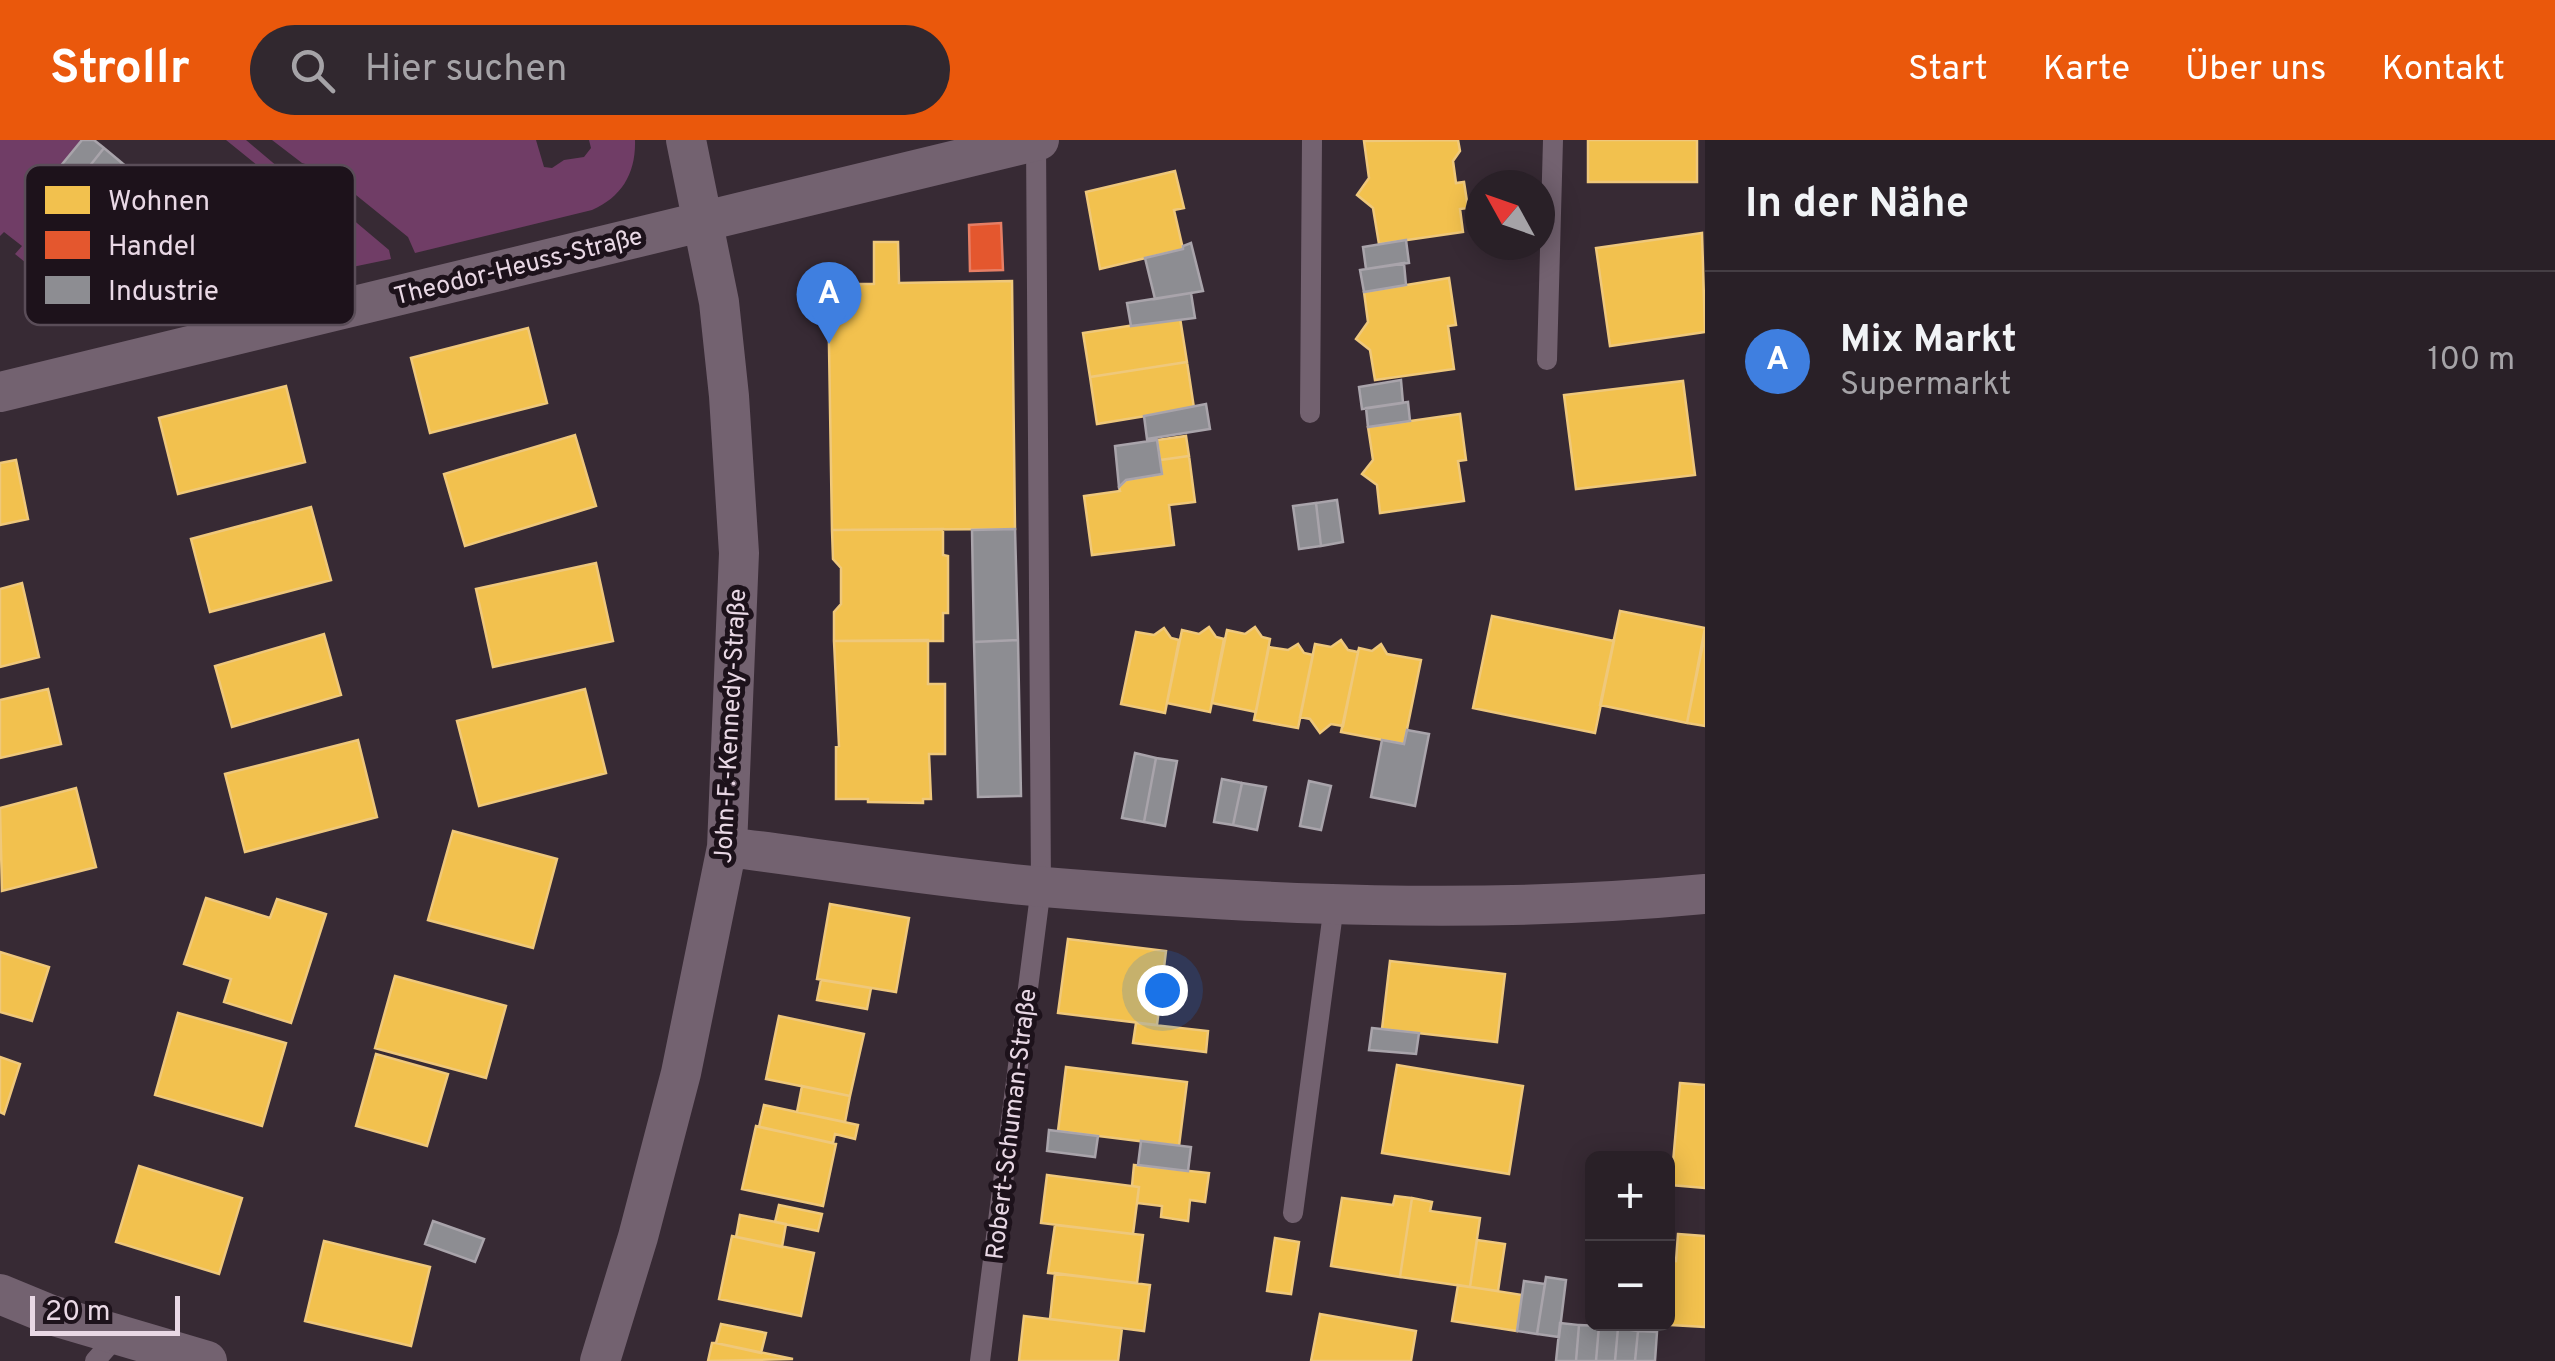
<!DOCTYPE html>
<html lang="de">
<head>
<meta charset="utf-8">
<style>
	:root { --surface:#292027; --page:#31282f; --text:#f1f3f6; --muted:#a5a3a7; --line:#453e44; --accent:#ea580c }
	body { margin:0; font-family:Overpass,sans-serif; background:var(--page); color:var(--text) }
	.controls { position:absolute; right:30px; bottom:30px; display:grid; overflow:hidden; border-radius:15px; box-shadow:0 5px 25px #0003 }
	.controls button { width:90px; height:90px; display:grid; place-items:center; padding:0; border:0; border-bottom:2px solid var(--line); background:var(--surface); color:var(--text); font:50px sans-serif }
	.compass { position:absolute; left:1465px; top:30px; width:90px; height:90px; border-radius:50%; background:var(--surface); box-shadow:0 5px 25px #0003; rotate:310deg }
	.scale { position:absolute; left:30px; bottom:25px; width:150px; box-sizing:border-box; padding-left:10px; border:5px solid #e9d8e5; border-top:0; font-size:28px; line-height:35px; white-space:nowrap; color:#e9d8e5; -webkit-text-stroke:8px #1d121b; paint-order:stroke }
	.you { position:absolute; left:1162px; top:850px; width:35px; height:35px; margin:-25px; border:8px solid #fff; border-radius:50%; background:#1a73e8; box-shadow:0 0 0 15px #1a73e833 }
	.badge { display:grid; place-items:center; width:65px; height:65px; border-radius:50%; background:var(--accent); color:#fff; font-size:32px; font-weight:700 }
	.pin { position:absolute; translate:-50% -82px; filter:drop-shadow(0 2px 5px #0008) }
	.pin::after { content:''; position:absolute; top:52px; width:35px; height:30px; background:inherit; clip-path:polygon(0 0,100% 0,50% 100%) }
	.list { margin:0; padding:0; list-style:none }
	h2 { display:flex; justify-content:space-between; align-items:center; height:130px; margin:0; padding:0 40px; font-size:42px }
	h2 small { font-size:32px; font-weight:400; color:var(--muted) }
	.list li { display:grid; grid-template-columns:65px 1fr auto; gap:30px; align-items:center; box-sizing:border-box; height:180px; padding:0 40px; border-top:2px solid var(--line) }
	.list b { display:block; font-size:38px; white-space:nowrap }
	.list p { margin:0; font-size:32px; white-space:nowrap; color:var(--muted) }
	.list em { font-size:32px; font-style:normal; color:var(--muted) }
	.icon { flex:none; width:55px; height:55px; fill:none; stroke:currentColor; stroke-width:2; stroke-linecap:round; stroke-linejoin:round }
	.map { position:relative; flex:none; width:1705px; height:1221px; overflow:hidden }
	header { display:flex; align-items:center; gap:60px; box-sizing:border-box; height:140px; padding:0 50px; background:var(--accent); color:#fff }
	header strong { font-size:48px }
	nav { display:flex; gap:55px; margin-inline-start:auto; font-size:35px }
	.search { width:700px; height:90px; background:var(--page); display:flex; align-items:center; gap:25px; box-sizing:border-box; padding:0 35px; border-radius:55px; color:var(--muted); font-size:38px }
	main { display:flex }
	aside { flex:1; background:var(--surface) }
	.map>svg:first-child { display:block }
</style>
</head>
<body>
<header>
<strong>Strollr</strong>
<div class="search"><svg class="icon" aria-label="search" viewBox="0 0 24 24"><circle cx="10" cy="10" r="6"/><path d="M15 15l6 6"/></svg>Hier suchen</div>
<nav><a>Start</a><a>Karte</a><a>Über uns</a><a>Kontakt</a></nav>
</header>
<main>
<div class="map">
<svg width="1705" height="1221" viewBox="0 0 1705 1221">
	<rect width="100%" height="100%" fill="#372a34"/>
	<path fill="#703d66" d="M0,0h82l-22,28 118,95 28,-33 69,56 -46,11 -41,-33 -125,29 -48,-39 7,-8 -18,-14 -4,4z
		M226,0h20l45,38 22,8 76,64 2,9 -63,13 -4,-13 23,-32 -56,-44 -29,35 -6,-6 23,-29z
		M272,0h264l8,27 8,1 12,-8 20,-3 7,-9 -2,-8h46c1,33 -13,57 -43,70l-177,43 -7,-16 -83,-67 -23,-7z"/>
	<path fill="#f2c14e" stroke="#efc87b" stroke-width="2.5" d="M1458,0l2,11 -7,10 3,22 8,-1 4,26 -8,1 3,23 -84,12 -6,-36 -16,-13 12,-17 -5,-37z
		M1588,0h109v42h-109z
		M1175,31l9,37 -10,2 9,39 -83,20 -14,-77z
		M1702,93l3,99 -95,14 -14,-98z
		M874,102h24l1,41 113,-2 3,248 -183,1 -4,-246h46z
		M1449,138l7,47 -8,1 6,43 -79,11 -5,-30 -14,-11 12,-17 -4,-30z
		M1180,178l7,44 -97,15 -7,-44z
		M528,188l19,75 -117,30 -19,-75z
		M1187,222l7,46 -97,16 -7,-47z
		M1683,241l12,94 -119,14 -12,-94z
		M286,246l19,76 -127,32 -19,-76z
		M1460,274l6,46 -8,1 6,40 -84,12 -3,-28 -15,-11 11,-14 -5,-33z
		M575,295l21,71 -131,40 -21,-72z
		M1186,296l3,20 -29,4 -3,-20z
		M1189,316l6,46 -26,3 5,40 -82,10 -8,-59 36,-5 -1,-4 7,-7 36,-6 -2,-14z
		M16,320l12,59 -28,6v-62z
		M311,367l20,73 -121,32 -19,-73z
		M943,389v26l5,1v57h-5v28h-109v-29l7,-8v-36l-8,-9 -1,-29z
		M596,423l17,78 -120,26 -17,-78z
		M22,443l17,74 -39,10v-78z
		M1620,471l85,17 -18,95 -87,-18z
		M1492,476l122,25 -19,92 -122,-25z
		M1209,487l7,10 8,2 -14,73 -43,-9 15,-73 17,4z
		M1255,487l7,10 8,2 -14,73 -44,-9 15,-73 18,4z
		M1164,488l7,10 8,2 -14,73 -44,-9 15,-72 18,3z
		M324,494l17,61 -109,32 -17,-61z
		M1705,494v92l-18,-3z
		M928,500v44h17v70h-16l2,45h-8v4l-55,-1v-3h-32v-52l3,-1 -5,-105z
		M1341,500l7,10 10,2 -15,74 -12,-2 -11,9 -10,-14 -10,-2 15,-73 16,3z
		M1298,504l6,9 9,2 -15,73 -44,-8 15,-73 19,3z
		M1381,504l6,10 34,6 -17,84 -63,-12 18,-84 13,3z
		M48,549l13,55 -61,14v-58z
		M585,549l21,84 -127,33 -22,-85z
		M358,600l19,77 -132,35 -20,-78z
		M76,648l20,79 -94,24 -2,-83z
		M453,691l104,28 -24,89 -105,-28z
		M206,758l64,20 7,-19 49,15 -35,109 -67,-21 7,-23 -47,-15z
		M830,764l79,14 -13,74 -79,-13z
		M1068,799l98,12 -9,74 -99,-12z
		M0,812l49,15 -17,54 -32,-9z
		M1390,821l115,13 -8,68 -115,-13z
		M395,836l111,30 -20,72 -111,-30z
		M821,840l50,8 -4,21 -50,-9z
		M178,873l108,30 -24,83 -107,-31z
		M779,876l85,18 -14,62 -84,-17z
		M1136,883l72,8 -2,21 -73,-9z
		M376,914l72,20 -21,72 -71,-20z
		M0,917l20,7 -16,50 -4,-2z
		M1397,925l126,21 -14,88 -127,-21z
		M1066,927l121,15 -8,64 -121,-15z
		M1680,943l25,2v103l-34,-3z
		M802,946l48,10 -5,26 -48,-10z
		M764,965l94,20 -3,14 -20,-5 -2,9 -74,-16z
		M756,986l80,18 -13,62 -81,-17z
		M1134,1025l75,8 -4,29 -15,-2 -2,21 -27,-4 1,-11 -25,-3 2,-16 -7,-1z
		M139,1026l103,32 -23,76 -103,-32z
		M1047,1035l92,12 -6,47 -92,-11z
		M1395,1056l17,2 -12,79 -69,-11 11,-68 51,7z
		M1412,1058l20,4 -2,9 50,7 -10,69 -70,-10z
		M779,1065l43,9 -4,17 -43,-9z
		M740,1075l46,9 -4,23 -46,-10z
		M1055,1085l88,10 -6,48 -89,-10z
		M1678,1094l27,2v91l-34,-2 -3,-65 8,1z
		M732,1096l82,17 -13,63 -82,-17z
		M1275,1098l24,4 -8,52 -24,-3z
		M1477,1100l28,4 -7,47 -28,-4z
		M324,1101l106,26 -19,79 -106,-25z
		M1055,1133l95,12 -6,46 -94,-12z
		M1458,1145l64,10 -5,36 -65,-10z
		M1320,1174l96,17 -5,30h-100z
		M1024,1176l98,12 -4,33h-99z
		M721,1184l45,9 -5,20 -45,-10z
		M712,1203h4l77,16 -85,2z"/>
	<path fill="#e4572e" stroke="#e67e65" stroke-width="2.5" d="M1001,83l2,47 -33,1 -1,-46z"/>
	<path fill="#8d8d92" stroke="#a9a4ab" stroke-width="2.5" d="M82,0h12l10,8 -27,34 -18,-14z
		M104,8l18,15 -27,33 -18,-14z
		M122,23l17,14 -27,33 -17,-14z
		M1406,100l3,23 -43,6 -3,-22z
		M1191,103l12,48 -48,8 -10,-41 38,-9v-3z
		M1404,123l2,22 -42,7 -4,-22z
		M1191,153l4,25 -64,8 -4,-23z
		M1401,240l2,23 -41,6 -3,-22z
		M1408,262l2,19 -42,6 -2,-19z
		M1206,264l4,25 -63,10 -3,-23z
		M1157,300l5,34 -36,6 -7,7 -4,-41z
		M1337,360l6,42 -22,4 -5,-43z
		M1316,363l5,43 -22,3 -6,-43z
		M1015,389l3,111 -44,2 -2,-112z
		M1018,500l3,156 -43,1 -4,-155z
		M1407,590l22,4 -14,72 -44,-9 11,-57 22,4z
		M1135,613l21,5 -12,64 -22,-4z
		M1156,618l21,3 -12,65 -21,-4z
		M1222,639l20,4 -9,42 -19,-3z
		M1309,641l22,5 -10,44 -21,-4z
		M1242,643l24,4 -9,43 -24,-5z
		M1372,888l47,5 -3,21 -47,-4z
		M1049,990l49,6 -3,21 -48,-6z
		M1141,1001l50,6 -3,24 -50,-6z
		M433,1081l51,18 -9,23 -50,-18z
		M1546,1137l20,3 -7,57 -22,-3z
		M1524,1141l21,3 -8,50 -20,-3z
		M1560,1183l19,2 -3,36h-20z
		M1579,1185l20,1 -3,35h-20z
		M1599,1186l19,2 -3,33h-19z
		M1618,1188l20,3 -3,30h-20z
		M1638,1191l19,1 -2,29h-20z"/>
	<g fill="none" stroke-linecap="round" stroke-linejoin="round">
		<path stroke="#736270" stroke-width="20" d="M1547,220l6,-220
			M1310,273l2,-273
			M1293,1073l41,-308
			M95,1221l23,-26
			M980,1221l61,-474 -5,-746"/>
		<path stroke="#736270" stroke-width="40" d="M0,252l1039,-252
			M727,707c105,13 211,31 317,40 219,18 442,28 661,7
			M0,1154l51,21 156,46
			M600,1221l38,-124 43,-164 46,-226 12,-294 -10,-157 -10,-94 -33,-162"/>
	</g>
	<g text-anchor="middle" stroke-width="10" stroke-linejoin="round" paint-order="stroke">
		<g font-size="25" fill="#e9d8e5" stroke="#1d121b">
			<text transform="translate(518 125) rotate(-14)" y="9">Theodor-Heuss-Straße</text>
			<text transform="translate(729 586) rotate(-87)" y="9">John-F.-Kennedy-Straße</text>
			<text transform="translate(1010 984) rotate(-83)" y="9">Robert-Schuman-Straße</text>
		</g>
	</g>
	<rect x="25" y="25" width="330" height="160" rx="15" fill="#1d121b" stroke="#5a4d58" stroke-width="2.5"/>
	<rect x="45" y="46" width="45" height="28" fill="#f2c14e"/>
	<rect x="45" y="91" width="45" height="28" fill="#e4572e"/>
	<rect x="45" y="136" width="45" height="28" fill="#8d8d92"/>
	<g font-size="28" fill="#e9d8e5">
		<text x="108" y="70">Wohnen</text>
		<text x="108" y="115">Handel</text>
		<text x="108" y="160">Industrie</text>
	</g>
</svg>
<div class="controls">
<button>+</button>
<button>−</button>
</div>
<svg class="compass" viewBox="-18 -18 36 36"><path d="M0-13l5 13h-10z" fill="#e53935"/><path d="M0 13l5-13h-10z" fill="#a5a3a7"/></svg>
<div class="scale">20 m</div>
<div class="you"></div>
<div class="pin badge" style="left:829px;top:204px;background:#3f7fe0">A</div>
</div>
<aside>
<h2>In der Nähe<small></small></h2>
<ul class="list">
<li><span class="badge" style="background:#3f7fe0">A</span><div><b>Mix Markt</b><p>Supermarkt</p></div><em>100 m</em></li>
</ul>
</aside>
</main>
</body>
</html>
